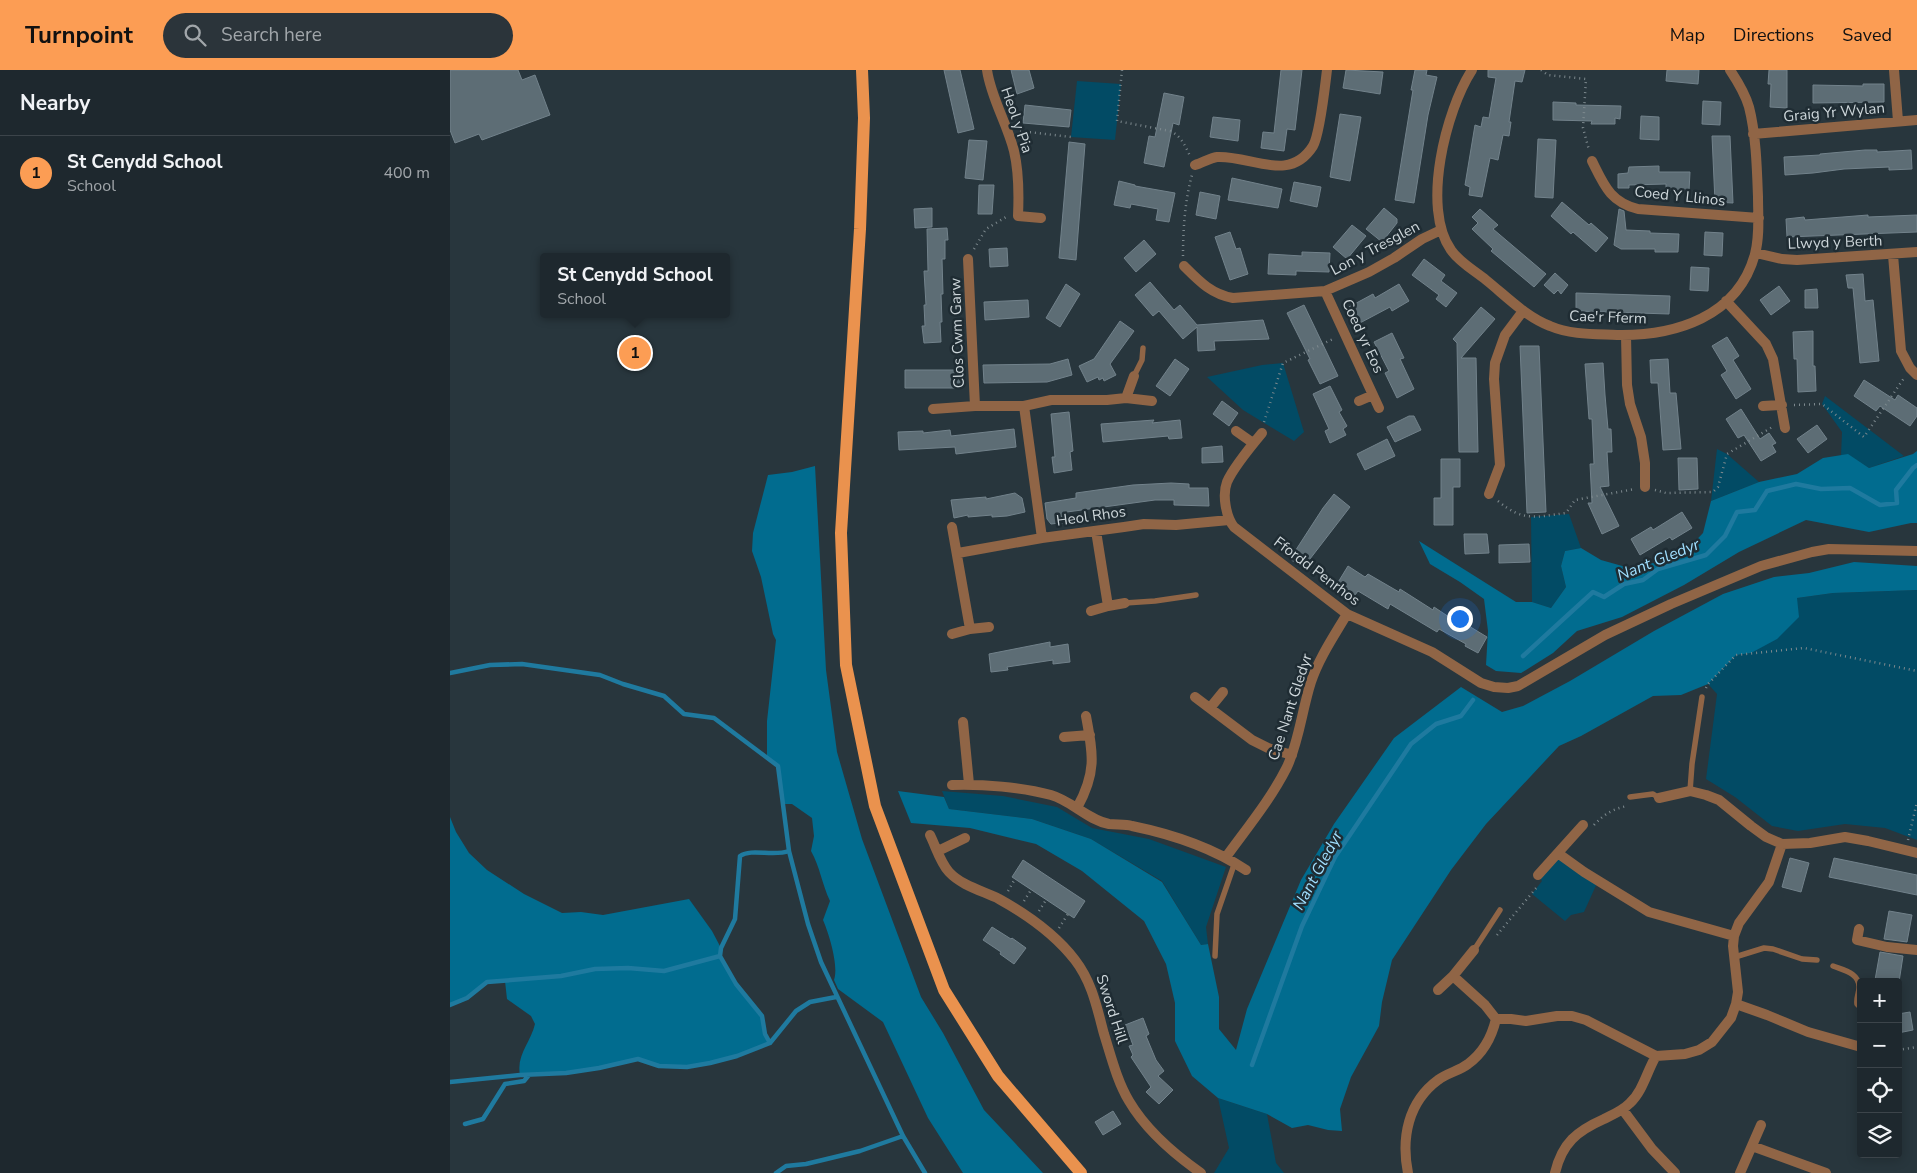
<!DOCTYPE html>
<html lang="en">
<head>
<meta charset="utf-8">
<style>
	:root { --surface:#1e282e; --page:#2b343a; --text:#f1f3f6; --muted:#a1a6aa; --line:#3c444a; --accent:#fc9d54 }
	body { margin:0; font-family:"Nunito Sans",sans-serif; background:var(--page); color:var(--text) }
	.controls { position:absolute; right:15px; bottom:15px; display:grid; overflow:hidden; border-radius:5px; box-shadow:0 2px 12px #0003 }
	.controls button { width:45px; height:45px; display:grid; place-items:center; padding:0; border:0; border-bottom:1px solid var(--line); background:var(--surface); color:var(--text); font:25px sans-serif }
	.you { position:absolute; left:1009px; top:548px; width:18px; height:18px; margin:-12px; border:4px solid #fff; border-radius:50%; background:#1a73e8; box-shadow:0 0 0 8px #1a73e833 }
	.badge { display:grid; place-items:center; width:32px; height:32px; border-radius:50%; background:var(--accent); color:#111; font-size:16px; font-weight:700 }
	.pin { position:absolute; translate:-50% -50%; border:2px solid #fff; box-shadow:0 1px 5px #0006 }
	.popup { position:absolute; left:90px; top:183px; width:190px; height:65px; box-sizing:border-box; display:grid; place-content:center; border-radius:5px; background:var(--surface); filter:drop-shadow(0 1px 4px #0005); font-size:16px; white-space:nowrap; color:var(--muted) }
	.popup b { font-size:19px; color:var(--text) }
	.popup::after { content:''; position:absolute; left:50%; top:100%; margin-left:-10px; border:10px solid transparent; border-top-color:var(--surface) }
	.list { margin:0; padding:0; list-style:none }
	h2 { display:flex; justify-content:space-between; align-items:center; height:65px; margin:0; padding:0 20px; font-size:21px }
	h2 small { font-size:16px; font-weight:400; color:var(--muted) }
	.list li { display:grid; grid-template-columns:32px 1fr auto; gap:15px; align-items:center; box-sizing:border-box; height:75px; padding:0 20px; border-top:1px solid var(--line) }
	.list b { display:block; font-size:19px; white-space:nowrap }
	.list p { margin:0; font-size:16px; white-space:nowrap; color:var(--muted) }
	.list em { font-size:16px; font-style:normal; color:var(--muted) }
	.icon { flex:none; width:28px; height:28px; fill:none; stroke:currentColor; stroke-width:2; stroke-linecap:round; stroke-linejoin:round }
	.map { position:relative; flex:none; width:1467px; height:1103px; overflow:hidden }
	header { display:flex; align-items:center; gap:30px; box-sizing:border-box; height:70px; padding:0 25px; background:var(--accent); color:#111 }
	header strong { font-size:24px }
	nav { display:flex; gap:28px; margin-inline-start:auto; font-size:18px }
	.search { width:350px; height:45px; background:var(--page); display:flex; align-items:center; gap:12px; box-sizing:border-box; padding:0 18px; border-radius:28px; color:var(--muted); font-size:19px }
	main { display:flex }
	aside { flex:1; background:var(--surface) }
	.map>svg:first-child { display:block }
</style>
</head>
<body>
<header>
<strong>Turnpoint</strong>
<div class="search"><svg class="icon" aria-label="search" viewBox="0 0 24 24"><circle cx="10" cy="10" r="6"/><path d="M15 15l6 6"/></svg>Search here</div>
<nav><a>Map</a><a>Directions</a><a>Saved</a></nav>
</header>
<main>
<aside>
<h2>Nearby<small></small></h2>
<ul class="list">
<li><span class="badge">1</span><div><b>St Cenydd School</b><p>School</p></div><em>400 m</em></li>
</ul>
</aside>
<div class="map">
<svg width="1467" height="1103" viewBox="0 0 1467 1103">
	<rect width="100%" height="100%" fill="#28363d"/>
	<path fill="#024b65" d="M627,11l44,3 -6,56 -44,-3z
		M833,293l21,69 -10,9 -51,-31 -36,-33 55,-12z
		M1375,326l79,60 -35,12 -21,-13 -7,1 1,-24 -20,-28z
		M1267,379l10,5 32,28 -48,19z
		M1119,444l12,34 -16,3 -4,15 5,21 -15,21 -19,-6 -1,-85z
		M1467,520v250l-32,-12 -40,-4 -47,7 -26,-5 -37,-29 -29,-18 11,-85 -9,-10 28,-29 15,-2 46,-55 36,-5z
		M492,721l61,5 54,11 35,21 57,11 77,28 -20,60 2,17 -7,1 -39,-64 -71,-42 -59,-20 -83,-10z
		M1109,784l39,27 -14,31 -13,3 -6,6 -33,-27 10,-13 -4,-6z
		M768,1028l49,16 9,49 8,10h-70l15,-25z"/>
	<path fill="#016c8f" d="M1467,381v72h-6l-42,9 -63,-12 -67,32 -55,33 -62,32 -45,14 -24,22 -32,20 -25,-2 -10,-6 2,-34 -4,-32 -24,-17 -30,-18 -11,-23 97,61h16l19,6 15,-21 -5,-21 4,-15 16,-3 20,12 32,9 50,-15 20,-21 8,-32 48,-19 38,-8 26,-16 25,-4 21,14 44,-14z
		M365,396l11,204 11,82 25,87 59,158 22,36 41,77 59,63h-80l-35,-55 -45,-96 -45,-33 -4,-9c5,-14 -5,-46 -11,-60l7,-19c-8,-17 -10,-34 -19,-50l3,-15 -2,-18 -20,-14h-10l-4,-38 -11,-8v-37l9,-81 -3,-6 -12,-57 -9,-26 1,-18 15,-58 24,-3z
		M1404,492l63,4v24l-84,3 -36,5 2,19 -22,22 -26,14 -15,2 -28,29 -27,11 -28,1 -72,40 -22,10 -73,78 -35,46 -59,90 -10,42 -3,24 -28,51 -11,32 2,22 -14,-1 -20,-5 -16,3 -25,-14 -49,-16 -26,-22 -17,-35v-38l-9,-39 -22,-43 -62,-50 -46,-27 -66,-16 -59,-5 -13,-32 46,6 5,12 83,10 59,20 71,43 39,63 7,-1 11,53v32l17,21 11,-41 54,-129 33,-56 60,-86 67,-51 41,25 21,-6 47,-25 84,-50 69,-37 51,-17 35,-4z
		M0,747l6,15 13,21 18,17 37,24 38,19 19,-1 22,3 86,-16 23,32 9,17 -1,8 16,28 26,32 3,18 5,9 -33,13 -50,11 -28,-1 -21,-7 -39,9 -33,5 -46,2c-4,-20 11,-33 15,-51l-4,-8 -24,-17 -2,-18 -18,1 -20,16 -17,7z"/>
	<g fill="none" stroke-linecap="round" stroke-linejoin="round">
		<path stroke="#1f7a9f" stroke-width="4.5" d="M1073,586l70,-64 11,5 20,-13 19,-4 15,-11 48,-14 19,-19 12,-24 18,-2 12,-19 29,-7 25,5 29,-1 30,17 17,-2 -1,-13 17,-22 4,-3
			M0,603l40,-8 32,-1 78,11 23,9 41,12 20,18 30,4 64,48 11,85 19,73 13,38 82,174 22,37
			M0,935l17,-7 20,-16 74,-6 34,-7 33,-1 36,3 56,-15
			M320,973l-5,-9 -3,-18 -26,-32 -16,-28 1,-8 14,-29 5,-63c12,-8 33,1 49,-5
			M802,995l50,-139 33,-69 76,-113 25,-20 25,-8 12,-16
			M0,1012l70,-7 46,-2 33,-5 39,-9 21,7 28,1 23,-4 27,-7 33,-13 26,-32 14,-9 26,-5
			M15,1054l18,-5 22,-35 19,-3 5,-6
			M326,1103l10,-7 20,-2 54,-13 43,-15"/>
	</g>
	<path fill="#5d6d75" stroke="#72828b" d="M0,0h68l4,10 13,-5 15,40 -68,25 -3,-6 -24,9 -5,-13z
		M494,0h16l14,59 -16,4z
		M561,0h18l5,18 -17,6z
		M831,0h21l-7,60 -8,-1 -3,22 -23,-3 2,-16 11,1z
		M896,0l37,2 -3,22 -37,-6z
		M965,0h12l-1,5 11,2 -9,38 -14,88 -19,-3 18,-110h-2z
		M1038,0h37l-3,12 -7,-1 -6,41h2l-2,14 -6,-1 -5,25 -8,-2 -8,39 -13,-2 1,-8 -5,-2 10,-60 6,2 2,-10 6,1 7,-40 -8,-1z
		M1217,0h32l-1,14 -32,-3z
		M1319,0h18v38l-17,-1 1,-23h-3z
		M1413,14h21v18l-71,1v-18l50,1z
		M714,23l20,4 -5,28 -6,-2 -9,44 -20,-4 5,-27 6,1z
		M1253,31l18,1 -1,23 -18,-1z
		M1103,32l23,1v2l45,1 -1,13 -5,-1v6h-24l1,-3 -39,-1z
		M575,35l46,5 -2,17 -46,-4z
		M890,44l21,3 -11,64 -20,-4z
		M1191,46l18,1v23l-19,-1z
		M763,47l27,3 -2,21 -28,-4z
		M1262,66h18l3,67 -18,-1z
		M1088,69l18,1 -3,58 -18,-1z
		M519,70l18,1 -4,39 -18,-2z
		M619,72l16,2 -9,116 -17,-2z
		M1415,80h12v2l34,-2 1,19 -23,1v-3l-45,2 -31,4 -28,2 -1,-18 36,-2v-1z
		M1209,96v6h31l-1,19 -23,-1v-6l-37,1v3h-11v-14l10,-1 1,-6z
		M782,108l50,11 -4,19 -50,-8z
		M669,111l16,4v1l40,7 -6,29 -13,-2 2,-11 -27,-5 -1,4 -16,-3z
		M844,112l27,5 -4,20 -27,-6z
		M529,115h15l-2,29h-14z
		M750,122l20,4 -4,23 -20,-4z
		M1112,132l27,23 2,-2 17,15 -12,14 -23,-20 -2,2 -20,-18z
		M482,138v19l-17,1 -1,-19z
		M934,138l13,11v4l-15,19 -16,-13z
		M1030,139l18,16 -5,4 53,45 -12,13 -43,-36 2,-2 -21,-20 6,-6 -6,-6z
		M1169,139l5,2 2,19 24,1v2l29,1 -1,18h-23v-3h-34l-7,-4z
		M1418,145v2l49,-2v17l-130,5 -1,-18 18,-2 1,3z
		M902,155l14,11 -19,23 -14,-12z
		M497,158l1,12h-3v19h-3l1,35h-2l1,28h-2l1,20 -17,1 -2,-17h3l-1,-21h2l-2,-34h4l-1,-42z
		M780,162l6,17 4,-1 8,26 -18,6 -15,-43z
		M1255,162l18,1 -1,23 -18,-1z
		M694,170l12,14 -20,18 -12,-14z
		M557,178l1,18 -18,1 -1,-18z
		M852,182l28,1 -1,19 -33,-1v4l-28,-1 1,-20 33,2z
		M974,189l21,16 -4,6 16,12 -11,14 -10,-8 3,-4 -27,-20z
		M1241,197l18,1 -1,23 -18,-1z
		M1105,203l13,12 -7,9 -3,-4 -4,4 -10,-9z
		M1413,204l2,27 8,-1 6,61 -19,2 -7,-75h-5l-2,-13z
		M700,212l24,28 6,-5 17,20 66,-5 6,19 -55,2 1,9 -17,1 -1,-24 -14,12 -24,-28 -6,5 -18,-21z
		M616,214l14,10 -20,33 -14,-9z
		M949,214l10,17 -17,10 -2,-4 -32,17 -9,-17 24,-13 2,4z
		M1329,216l11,15 -19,14 -11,-15z
		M1367,219l1,19h-13v-18z
		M1126,223l94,3 -1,18 -93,-3z
		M578,230l1,17 -44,3 -1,-18z
		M854,235l34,71 -18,8 -12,-24 2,-1 -23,-46z
		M1031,237l14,12 -34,39h15l2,94h-19l-2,-109 -4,-4z
		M670,251l14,10 -24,33 6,11 -12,6 -1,-3 -4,2 -1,-3 -11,5 -8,-16 15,-7z
		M1363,261v35h2l1,25 -18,1 -1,-33h-3l-1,-27z
		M942,263l12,25 -4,1 14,30 -17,9 -12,-25 4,-2 -15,-29z
		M1277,267l12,19 -6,4 18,29 -15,10 -15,-24 6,-4 -15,-25z
		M1070,276h19l7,166 -19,1z
		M618,289l4,16 -25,7 -63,1 -1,-18 67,-1z
		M725,289l14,10 -19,27 -14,-10z
		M1218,289l2,34h6l5,56 -18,1 -5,-67h-7l-1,-23z
		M1153,293l2,32 3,34h3l1,23h-5l2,34 -9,1 19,39 -17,8 -14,-31h4l-2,-39h4l-2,-45h-3l-4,-55z
		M455,300h55l1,18h-56z
		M1414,310l31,20 3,-5 19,13v8l-7,10 -30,-20 -4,5 -22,-15z
		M880,316l12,24 -3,2 8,14 -4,3 3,6 -16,8 -5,-12 4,-2 -16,-35z
		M772,331l16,12 -9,13 -16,-12z
		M1291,339l19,30 9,-6 7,10 -4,2 4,7 -15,9 -17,-26 -6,3 -12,-19z
		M619,342l4,39 -3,1 2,18 -18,3 -2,-16h3l-4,-43z
		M959,346h5l7,14 -26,12 -8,-15z
		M704,350l-2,3 28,-3 2,18 -13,1 -1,-3 -65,6 -2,-18z
		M1367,355l10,14 -19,14 -11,-14z
		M564,359l2,18 -60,7 -1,-7 -56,3 -1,-18 25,-1v2l27,-3 1,6z
		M937,369l8,17 -30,14 -8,-16z
		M772,376l1,16 -21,1v-15z
		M1228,388h19l1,31 -19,1z
		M991,389h19v28h-7v38h-19v-27h7z
		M721,413l18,1v4h19l1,18 -35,-1v-5h-19l-88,12 2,10 -18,2 -4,-5 -2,-16 31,-5v-5l57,-8z
		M565,423l7,5 3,14 -18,4 -15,1v-2l-24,2v-2l-14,3 -3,-18 35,-3v2z
		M884,424l16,13 -47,61 -13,-9 33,-51z
		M1232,442l10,16 -20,12 -2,-3 -30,18 -9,-16 20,-12 2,3z
		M1014,464h23l2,19 -24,1z
		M1079,474l1,18 -31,1v-18z
		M898,496l17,11 3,-3 31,18 1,-3 33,21 1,-3 18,12 2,-2 33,20 -9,16 -13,-7 1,-2 -27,-15 -2,3 -47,-28 -2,5 -30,-18 -3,4 -18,-11z
		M600,572v5l18,-3 2,18 -17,2v-4l-46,7 1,3 -17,2 -2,-18z
		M1340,788l19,5 -8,29 -19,-5z
		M1384,788l83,17v20l-88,-18z
		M573,790l62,41 -11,17 -62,-41z
		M1439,841l23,4 -5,27 -23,-3z
		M542,857l19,12 1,-1 14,10 -12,16 -14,-10 1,-2 -18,-12z
		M1430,882l23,4 -4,26 -24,-2z
		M1460,942l3,18 -15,3v-19z
		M693,948l6,16 -3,2 10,24 8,11 -6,5 15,14 -14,14 -13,-12 5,-5 -20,-30 2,-2 -4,-9 4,-1 -8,-20z
		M663,1041l8,13 -18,11 -8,-13z"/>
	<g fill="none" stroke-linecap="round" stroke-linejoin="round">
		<path stroke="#7d898e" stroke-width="2.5" stroke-dasharray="1 4" stroke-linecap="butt" d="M672,0l-5,51 53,10c11,5 15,14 20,25
			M1091,0l7,5 38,4 -3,49 6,22
			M570,61l51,6
			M524,179l12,-20 20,-12
			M733,186c0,-27 2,-56 9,-81
			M1344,335l28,-1 42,33 40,-59
			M814,352l19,-59 52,-25
			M1205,420l11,3 47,-1 5,-5 9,-33 47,-28
			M1048,431c25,21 38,16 68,12l9,-13 60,-11
			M1256,618l2,-4 28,-29 68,-7 113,23
			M1144,755c10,-11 19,-16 33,-19
			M1458,770l9,-38
			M558,821l7,-12
			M574,831l7,-11
			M589,841l7,-11
			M609,858l9,-14
			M1047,865l40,-48
			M1448,980l19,-3"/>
		<path stroke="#906546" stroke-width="5.5" d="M684,306l8,-16 1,-12
			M675,533l30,-2 41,-6
			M1240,721l2,-27 10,-67
			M1180,727l23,-3 6,4
			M1024,880l26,-40
			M765,886l2,-42 18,-52
			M1285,887l29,-9 9,1 29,10 15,1
			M1383,896c10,4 27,7 26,22 0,5 -3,10 -2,16l4,4"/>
		<path stroke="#906546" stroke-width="10" d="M537,0c4,28 20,53 27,81 5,21 5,43 4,65l23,2
			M1022,0c-26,40 -51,138 -21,180 8,12 24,21 35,30 20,16 40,37 64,46 21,9 45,8 67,9 58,1 121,-18 138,-81 5,-18 3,-39 3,-57 -1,-28 -2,-63 -9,-90 -4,-14 -11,-25 -19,-37
			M1444,0l4,51
			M1303,64l164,-14
			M1142,91c12,24 18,41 46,48l121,9
			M745,95c7,-2 15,-7 22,-8 34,-2 72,27 96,-11 7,-12 12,-60 14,-76
			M1306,183l26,6 15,1 120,-8
			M1443,185l8,96 9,17 7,7
			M518,189l7,147
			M734,196c15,15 27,28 49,32l92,-7 44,-19 25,-14 28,-19 19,-9
			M875,221l54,117
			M1276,231l40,43 7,15 12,69
			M1176,265l1,50 3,19 11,33 4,26v24
			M676,328l8,-22
			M909,331l14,-6
			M574,336l18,132
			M1313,336l19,-1
			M483,339l42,-3h49l27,-6h56l19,-2 26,3
			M786,361l17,12
			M812,363c-10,12 -29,35 -35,49 -5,13 -1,35 7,45l113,87 85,38 49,31 13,4 14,1 10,-2 87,-51 66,-31 90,-38 51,-14 17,-3 88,2
			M1039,424l11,-29 -6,-86 1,-16 10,-28 18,-24
			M502,457l18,102 19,-2
			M646,461l12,75 17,-3
			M508,483l84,-15 82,-11 20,-3 32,1 53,-5
			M641,541l17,-5
			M502,564l18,-5
			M745,627l57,43 16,8 24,7
			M760,638l13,-16
			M513,652l6,62
			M614,667l26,-2
			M502,715c30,-1 70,2 99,10 21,6 37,25 58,29 8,1 16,0 23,2 39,8 81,22 114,44
			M1209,728l31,-7 16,4 13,5 32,26 15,11 16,7
			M627,738c20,-36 16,-54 9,-92
			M480,765c6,12 10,27 19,37 13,14 34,19 50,27 29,16 56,35 76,61 17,22 22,48 29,74 7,22 13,47 25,67 17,29 45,53 72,72
			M488,781l27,-13
			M1109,784l25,18 65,40 85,24
			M776,787c21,-29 45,-58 61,-90 12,-26 15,-57 24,-85 8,-24 23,-46 36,-68
			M1088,805l45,-50
			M1409,859l-2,11 30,7 30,3
			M1024,880l-21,26 32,29 11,14
			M988,920l15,-14
			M1286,934l31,11 41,17 53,15
			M1173,1040l29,39 23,24
			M1302,1076l74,27
			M958,1103c-7,-35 0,-71 30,-93 9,-7 21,-9 30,-16 15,-11 24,-28 28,-45h15l15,2 31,-5h15l14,4 70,36 29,-2 14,-4 13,-8 19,-24 5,-14 2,-12 -5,-46 1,-10 5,-13 30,-41 13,-38 28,-1 35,-6 23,4 49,12
			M1105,1103c7,-30 22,-42 49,-54 10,-5 18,-8 26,-16 13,-12 17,-32 26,-47
			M1290,1103l21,-48"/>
		<path stroke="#ea924e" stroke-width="12" d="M412,0l2,48 -4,111 -19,304 5,132 29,141 69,184 54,86 83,97"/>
	</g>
	<g text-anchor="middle" stroke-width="5" stroke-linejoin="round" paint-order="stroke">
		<g font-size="15" fill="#cdd6da" stroke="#1f2c33">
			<text transform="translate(1384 42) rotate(-5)" y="5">Graig Yr Wylan</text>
			<text transform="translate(567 50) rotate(71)" y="5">Heol y Pia</text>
			<text transform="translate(1230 126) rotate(6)" y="5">Coed Y Llinos</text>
			<text transform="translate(1385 172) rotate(-2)" y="5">Llwyd y Berth</text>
			<text transform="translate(925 178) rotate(-28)" y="5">Lon y Tresglen</text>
			<text transform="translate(1158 247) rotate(2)" y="5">Cae'r Fferm</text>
			<text transform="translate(507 263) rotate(-92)" y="5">Clos Cwm Garw</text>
			<text transform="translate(913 266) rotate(65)" y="5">Coed yr Eos</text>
			<text transform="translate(641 446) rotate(-8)" y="5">Heol Rhos</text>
			<text transform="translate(867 501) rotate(37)" y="5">Ffordd Penrhos</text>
			<text transform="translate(840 637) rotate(-72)" y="5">Cae Nant Gledyr</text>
			<text transform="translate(662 939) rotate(72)" y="5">Sword Hill</text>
		</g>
		<g font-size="16" font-style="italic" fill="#a0dfff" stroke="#1f2c33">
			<text transform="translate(1208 489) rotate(-22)" y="6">Nant Gledyr</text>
			<text transform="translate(867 800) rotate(-62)" y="6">Nant Gledyr</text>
		</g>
	</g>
</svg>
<div class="controls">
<button>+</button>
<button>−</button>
<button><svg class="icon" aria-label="locate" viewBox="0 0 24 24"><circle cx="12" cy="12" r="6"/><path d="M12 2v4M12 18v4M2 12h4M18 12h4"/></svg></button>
<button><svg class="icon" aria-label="layers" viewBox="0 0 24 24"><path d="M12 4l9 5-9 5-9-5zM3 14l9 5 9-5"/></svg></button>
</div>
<div class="you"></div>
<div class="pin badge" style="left:185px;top:283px">1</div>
<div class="popup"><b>St Cenydd School</b>School</div>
</div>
</main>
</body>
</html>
